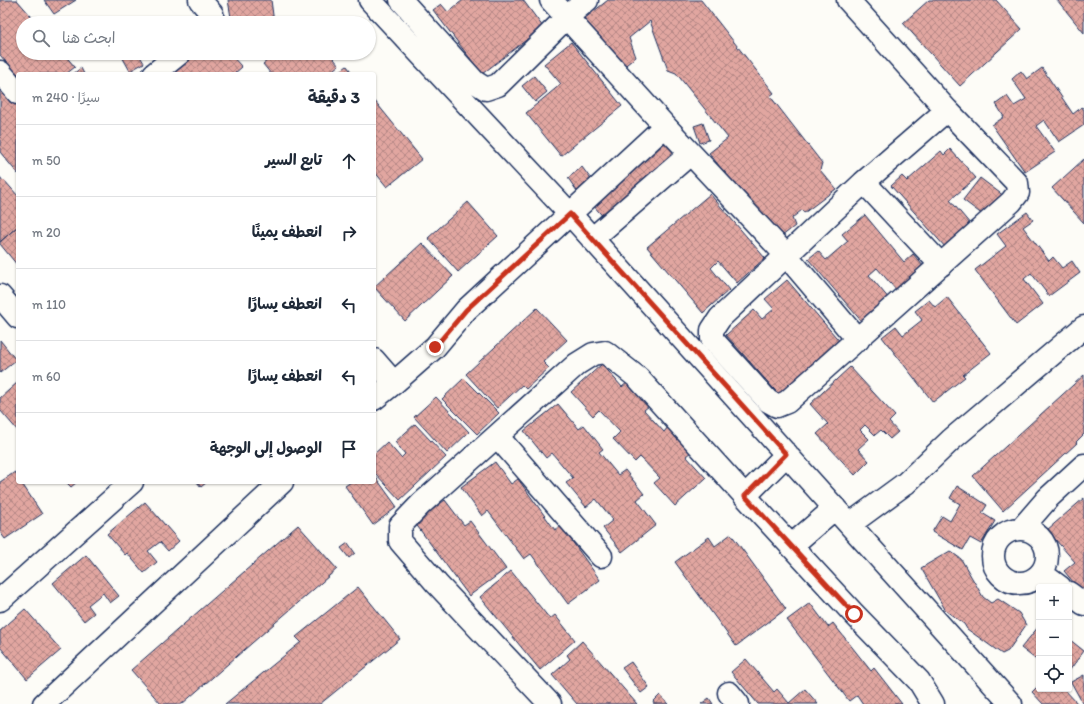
<!DOCTYPE html>
<html lang="ar">
<head>
<meta charset="utf-8">
<style>
	:root { --surface:#fff; --page:#f6f6f7; --text:#1f2937; --muted:#747a83; --line:#e0e1e3 }
	body { margin:0; font-family:Itim,"Playpen Sans Arabic",sans-serif; background:var(--page); color:var(--text); direction:rtl }
	.controls { position:absolute; right:12px; bottom:12px; display:grid; overflow:hidden; border-radius:4px; box-shadow:0 1px 3px #0004 }
	.controls button { width:36px; height:36px; display:grid; place-items:center; padding:0; border:0; border-bottom:1px solid var(--line); background:var(--surface); color:var(--text); font:20px sans-serif }
	.stop { position:absolute; width:12px; height:12px; margin:-9px; border:3px solid #c8321e; border-radius:50%; background:#fff }
	.stop.end { background:#c8321e; border-color:#fff; box-shadow:0 1px 4px #0008 }
	.list { margin:0; padding:0; list-style:none }
	h2 { display:flex; justify-content:space-between; align-items:center; height:52px; margin:0; padding:0 16px; font-size:17px }
	h2 small { font-size:13px; font-weight:400; color:var(--muted) }
	.list li { display:grid; grid-template-columns:26px 1fr auto; gap:12px; align-items:center; box-sizing:border-box; height:72px; padding:0 16px; border-top:1px solid var(--line) }
	.list b { display:block; font-size:15px; white-space:nowrap }
	.list em { font-size:13px; font-style:normal; color:var(--muted) }
	.icon { flex:none; width:22px; height:22px; fill:none; stroke:currentColor; stroke-width:2; stroke-linecap:round; stroke-linejoin:round }
	.map { position:relative; flex:none; width:1084px; height:704px; overflow:hidden; direction:ltr }
	.search { position:absolute; background:var(--surface); box-shadow:0 1px 3px #0004; left:16px; top:16px; width:360px; height:44px; display:flex; align-items:center; gap:10px; box-sizing:border-box; padding:0 14px; border-radius:22px; color:var(--muted); font-size:15px }
	.panel { position:absolute; background:var(--surface); box-shadow:0 1px 3px #0004; left:16px; top:72px; width:360px; height:412px; border-radius:4px; direction:rtl }
	.map>svg:first-child { display:block }
</style>
</head>
<body>
<div class="map">
<svg width="1084" height="704" viewBox="0 0 1084 704">
	<defs>
		<pattern id="building-cross-hatch" width="8" height="8" patternUnits="userSpaceOnUse"><rect width="8" height="8" fill="#e1a6a0"/><path d="M0 0l8 8M0 8l8-8" fill="none" stroke="#b68886"/></pattern>
	</defs>
	<rect width="100%" height="100%" fill="#fdfcf7"/>
	<filter id="ink" filterUnits="userSpaceOnUse"><feTurbulence type="fractalNoise" baseFrequency=".025" numOctaves="2"/><feDisplacementMap in="SourceGraphic" scale="8" xChannelSelector="R" yChannelSelector="G"/><feConvolveMatrix kernelMatrix="1 2 1 2 8 2 1 2 1" color-interpolation-filters="sRGB"/></filter>
	<g filter="url(#ink)">
		<path fill="url(#building-cross-hatch)" stroke="#1b2f5e" d="M0,0h17l20,23h-14v30h40l12,14 -9,7h-48v2l-18,-21z
			M44,0h32l-22,14z
			M228,0h43l3,23h-42z
			M463,0h60l20,27 -61,47 -49,-64 8,-6 7,8z
			M608,0h93l73,93 -4,3 52,67 -2,7 16,19 -32,24 -2,-3 -10,8 3,8 -18,14 -68,-87 19,-15 -52,-65 -8,-3 -18,-49 -21,17 7,19 -14,11 -38,-49z
			M929,0h67l26,29 -62,57 -57,-63z
			M1057,0h27v33z
			M571,42l51,64 -61,50 -35,-43 35,-29 -17,-20z
			M120,53h18l6,10 -14,8z
			M194,53h35l13,14 -8,7h-65z
			M277,53h52l10,12 -11,9h-57l-8,-10z
			M347,66l6,8h-17z
			M81,68l3,6h-11z
			M1042,68l31,46 9,-7 2,3v15l-25,17 -15,-22 -8,6 19,26 -30,20 -33,-47 12,-8 -8,-13 11,-8 7,10 12,-7 -14,-20 9,-8 6,8z
			M0,76l18,22v76l-18,-22z
			M534,76l13,16 -12,10 -13,-16z
			M374,100l48,59 -35,28 -13,-16z
			M703,123l6,17 -9,3 -6,-17z
			M669,139l12,14 -76,66 -12,-14z
			M950,149l26,29 -26,22 21,25 -25,23 -55,-62 11,-10 5,5 34,-30 3,4z
			M1084,159v64l-32,-35z
			M582,167l14,19 -15,11 -13,-19z
			M0,177l3,4 1,-1 14,16v30l-18,16z
			M980,178l24,18 -17,22 -24,-18z
			M710,194l55,64 -28,25 -19,-22 -7,7 18,22 -26,23 -56,-66z
			M468,202l30,34 -40,36 -30,-34z
			M1027,212l6,8 -10,7 26,34 4,-4 9,11 10,-7 8,12 -31,23 -18,-23 -7,6 19,25 -27,21 -41,-55 31,-24 -9,-12z
			M865,215l39,47 9,-8 11,13 -27,24 -20,-23 -8,7 21,25 -27,23 -55,-64 10,-8 8,9 22,-19 -6,-7z
			M18,226v40l-18,-22v-2z
			M422,243l31,33 -48,45 -31,-34z
			M787,280l55,64 -61,53 -55,-62 28,-25 8,9 12,-10 -9,-10z
			M947,297l44,56 -28,22 2,2 -32,25 -51,-65 14,-11 7,9 19,-15 -7,-9 14,-11 6,7z
			M537,308l30,32 -24,22 6,6 -23,21 -4,-4 -25,23 -31,-34z
			M0,340l16,20 -16,13z
			M602,364l20,23 6,-5 21,24 -5,4 20,22 4,-5 23,25 -5,4 20,22 -31,28 -21,-23 6,-5 -20,-21 -5,5 -22,-23 7,-7 -21,-22 -6,6 -22,-24z
			M850,367l45,49 -6,6 9,10 -8,7 -9,-9 -6,5 -10,-10 -5,5 9,9 -11,10 11,12 -14,14 -38,-41 11,-10 -18,-20z
			M1084,375v59l-8,8 1,1 -74,68 -30,-35z
			M464,378l35,35 -22,21 -35,-35z
			M18,382v49l-18,-21v-12z
			M436,397l33,35 -22,21 -33,-36z
			M558,404l21,25 5,-4 19,24 -4,3 19,23 7,-5 19,24 -7,6 19,25 -34,27 -19,-24 10,-8 -17,-21 -10,8 -20,-24 7,-5 -21,-25 -6,5 -22,-27z
			M415,424l31,33 -46,43 -26,-28v-18l13,-12 14,16 4,-4 -10,-12z
			M495,462l16,22 7,-5 37,51 6,-4 39,54 -32,24 -37,-50 -7,5 -36,-48 -6,5 -21,-29z
			M15,472l3,5v5h3l21,32 -37,25 -5,-7v-50z
			M374,475l23,32 -24,18 -28,-39 6,-4h23z
			M66,482h11l-6,5z
			M197,482h10l-6,5z
			M957,486l30,19 -5,8 13,8 -14,23 -11,-6 -7,12 -31,-18 10,-16 8,5 10,-17 -10,-6z
			M1084,498v97l-20,-24 11,-9 -28,-32z
			M445,500l19,25 6,-4 36,48 -37,27 -54,-73z
			M145,502l34,39 -11,10 -8,-9 -12,9 9,11 -13,11 -17,-20 -2,2 -18,-21z
			M298,525l39,44 -155,135h-21l-30,-34z
			M731,534l55,75 -50,37 -61,-84 34,-25 6,9z
			M348,543l7,10 -6,5 -8,-10z
			M950,551l11,8 22,38 8,6 7,-4 21,14 7,12 -18,26 -6,3 -35,-25 -3,-5 -18,-13 -25,-43z
			M86,555l33,41 -9,7 -7,-10 -15,12 6,8 -10,8 -31,-38z
			M511,571l39,48 5,-4 20,25 -35,30 -60,-73z
			M358,587l42,52 -80,65h-95l76,-62 -5,-5z
			M810,603l18,24 5,-4 38,48 3,-3 28,36h-39l-6,-9 -8,6 -62,-81z
			M25,609l36,41 -34,29 -27,-32v-16z
			M1039,626v36l-18,-14z
			M1069,639l15,12 -15,20z
			M582,641l55,63h-60l-25,-29 18,-16 -3,-4z
			M746,659l28,33 3,-3 12,14 16,-14 13,15h-60l-27,-32z
			M631,662l18,25 -8,6 -19,-25z
			M1084,675v29h-1l-12,-22z
			M1039,685v4h25l14,15h-35l-11,-12z
			M660,695l8,9h-14l-1,-2z
			M709,698l4,6h-12z"/>
		<g fill="none" stroke-linecap="round" stroke-linejoin="round">
			<g stroke="#1b2f5e" stroke-width="25">
				<path id="minor" d="M200,0l12,14 -4,9
					M370,0l200,214 441,490
					M401,0l74,82 11,7 12,-4 69,-68 20,-17
					M551,0l114,126 121,129 72,85
					M848,0l99,110 70,73 1,10 -7,9 -224,200 -10,4 -9,-5 -56,-62v-9l8,-12 144,-136 83,-72
					M0,72l18,21
					M154,74l26,-21
					M864,182l77,83
					M592,239l98,-85
					M0,296l18,21
					M374,360l20,23
					M374,399l20,-16 41,-36 31,-37 199,-184
					M497,436l104,120
					M745,496l42,-42
					M850,524l56,-41 45,-43 133,-113
					M1022,528l26,-30 36,-33
					M993 556a27 27 0 1 1 54 0a27 27 0 1 1-54 0Z
					M791,546l44,-38
					M1041,573l19,14
					M1069,593l15,11
					M0,600l132,-118
					M729,693l9,11
					M44,704l238,-222
					M550,704l-113,-120 -37,-43v-15l21,-22 156,-140 16,-10 12,-2 33,26 107,118 109,118 65,67 14,23"/>
			</g>
			<use href="#minor" stroke="#fdfcf7" stroke-width="22"/>
		</g>
	</g>
	<g fill="none" stroke-linecap="round" stroke-linejoin="round" filter="url(#ink)">
		<path stroke="#c8321e" stroke-width="5" d="M435,347l31,-37 104,-96 216,240 -41,42 109,118"/>
	</g>
</svg>
<div class="controls">
<button>+</button>
<button>−</button>
<button><svg class="icon" aria-label="locate" viewBox="0 0 24 24"><circle cx="12" cy="12" r="6"/><path d="M12 2v4M12 18v4M2 12h4M18 12h4"/></svg></button>
</div>
<div class="stop" style="left:854px;top:614px"></div>
<div class="stop end" style="left:435px;top:347px"></div>
<div class="search"><svg class="icon" aria-label="search" viewBox="0 0 24 24"><circle cx="10" cy="10" r="6"/><path d="M15 15l6 6"/></svg>ابحث هنا</div>
<section class="panel">
<h2>3 دقيقة<small>سيرًا · 240 m</small></h2>
<ul class="list">
<li><svg class="icon" aria-label="ahead" viewBox="0 0 24 24"><path d="M12 20V5M6 11l6-6 6 6"/></svg><div><b>تابع السير</b></div><em>50 m</em></li>
<li><svg class="icon" aria-label="right" viewBox="0 0 24 24"><path d="M7 20v-9h11M14 6l5 5-5 5"/></svg><div><b>انعطف يمينًا</b></div><em>20 m</em></li>
<li><svg class="icon" aria-label="left" viewBox="0 0 24 24"><path d="M17 20v-9H6M10 6l-5 5 5 5"/></svg><div><b>انعطف يسارًا</b></div><em>110 m</em></li>
<li><svg class="icon" aria-label="left" viewBox="0 0 24 24"><path d="M17 20v-9H6M10 6l-5 5 5 5"/></svg><div><b>انعطف يسارًا</b></div><em>60 m</em></li>
<li><svg class="icon" aria-label="arrive" viewBox="0 0 24 24"><path d="M6 21V4h12l-3 4 3 4H6"/></svg><div><b>الوصول إلى الوجهة</b></div></li>
</ul>
</section>
</div>
</body>
</html>
